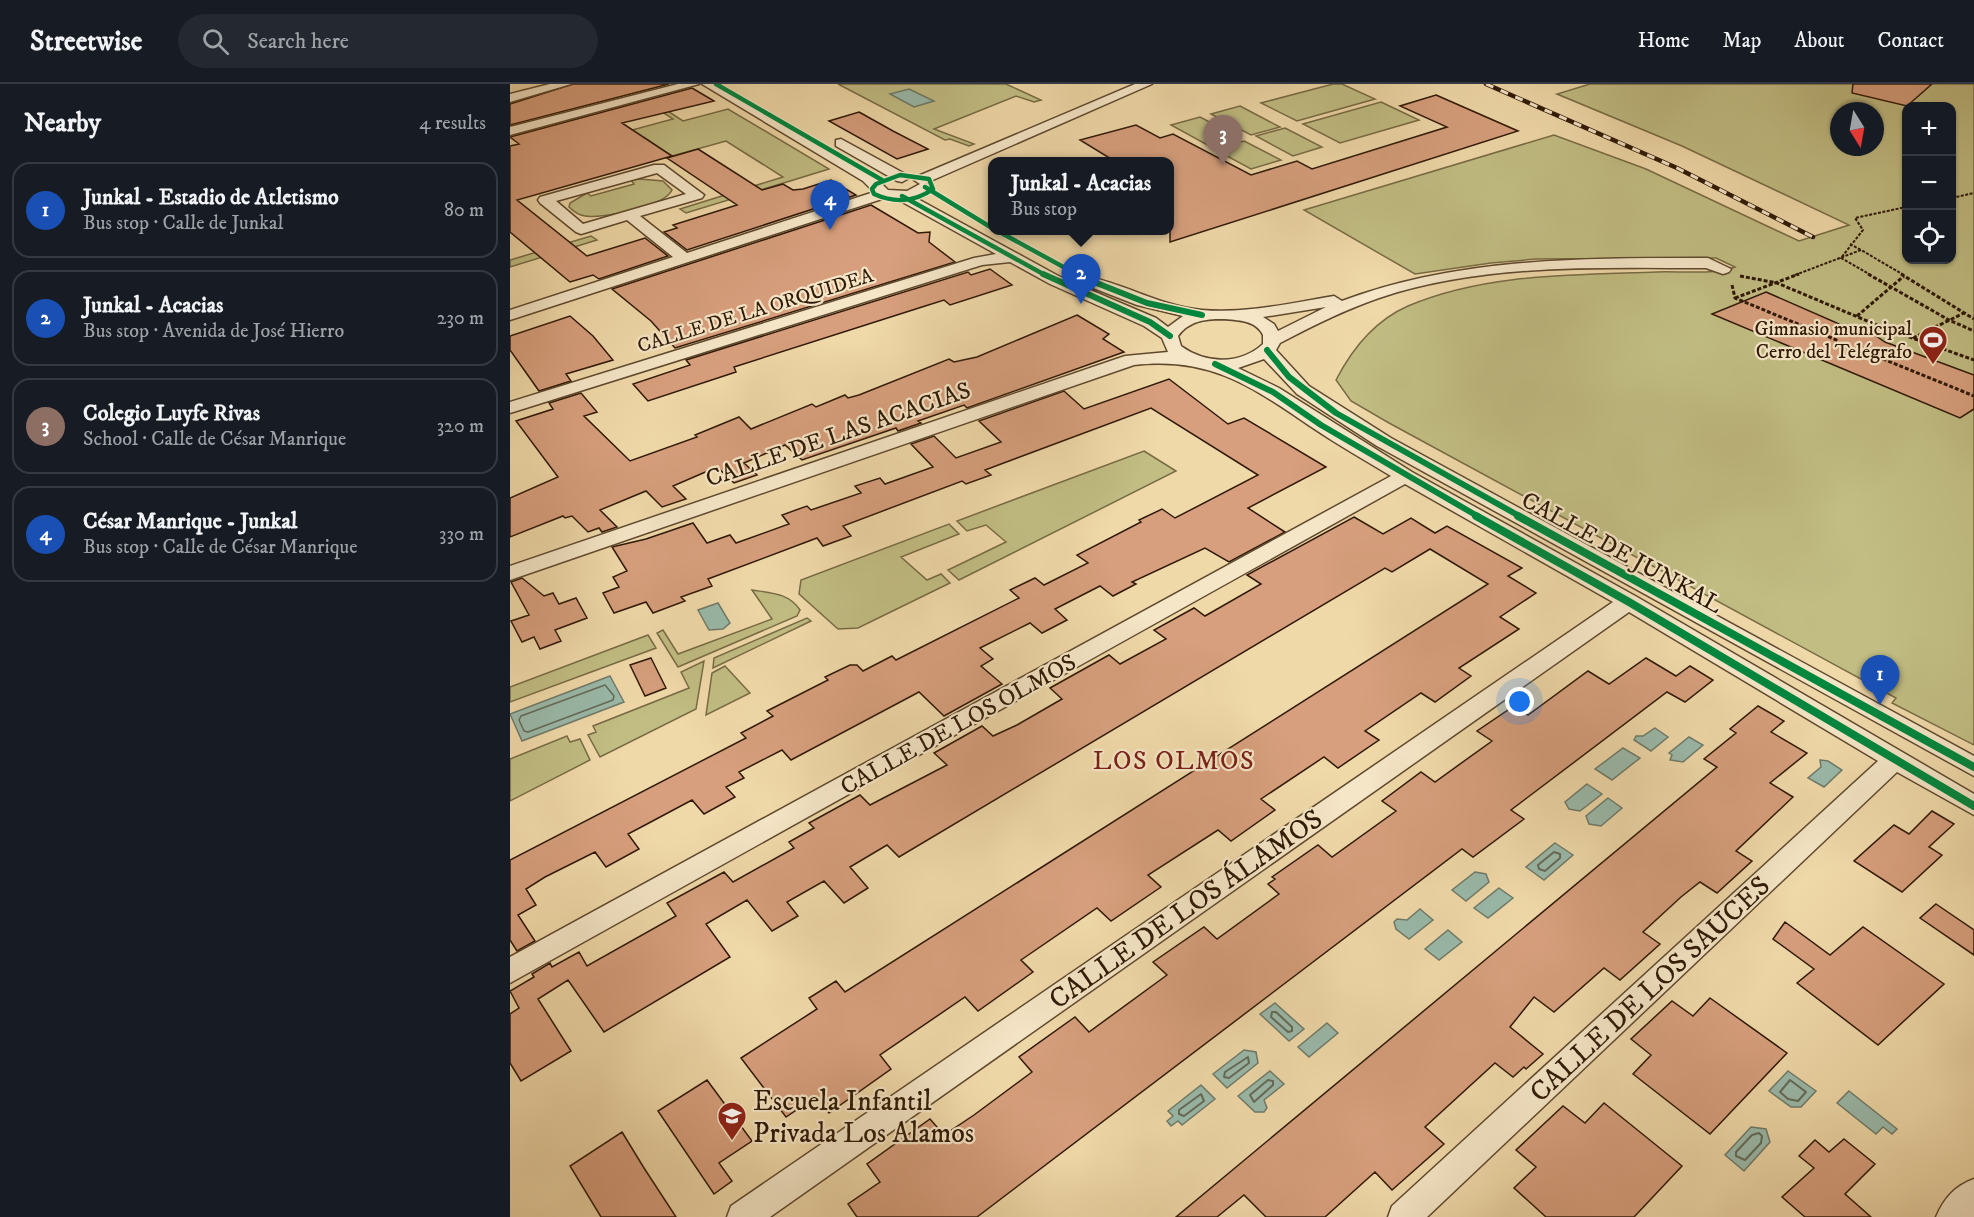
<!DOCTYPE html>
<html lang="en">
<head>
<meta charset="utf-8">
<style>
	:root { --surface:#171b24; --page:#242831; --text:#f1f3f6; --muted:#9ea1a6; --line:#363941; --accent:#7c3aed }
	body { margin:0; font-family:"IM FELL DW Pica",serif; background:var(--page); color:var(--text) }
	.controls { position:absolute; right:18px; top:18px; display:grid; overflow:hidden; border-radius:12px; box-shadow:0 2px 4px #0004 }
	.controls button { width:54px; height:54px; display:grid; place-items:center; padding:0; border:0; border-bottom:2px solid var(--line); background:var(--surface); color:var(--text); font:30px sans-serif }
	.compass { position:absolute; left:1320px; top:18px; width:54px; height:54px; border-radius:50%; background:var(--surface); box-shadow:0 2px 4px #0004; rotate:169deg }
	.you { position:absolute; left:1010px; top:618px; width:21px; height:21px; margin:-15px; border:4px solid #fff; border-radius:50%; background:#1a73e8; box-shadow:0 0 0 9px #1a73e833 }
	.badge { display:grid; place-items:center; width:39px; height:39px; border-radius:50%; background:var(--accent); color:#fff; font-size:20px; font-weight:700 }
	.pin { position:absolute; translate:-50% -50px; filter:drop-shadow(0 2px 3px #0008) }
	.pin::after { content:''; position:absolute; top:32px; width:21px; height:18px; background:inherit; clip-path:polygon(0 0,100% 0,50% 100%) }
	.popup { position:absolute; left:478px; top:73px; width:186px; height:78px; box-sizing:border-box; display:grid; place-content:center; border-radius:12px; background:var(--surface); filter:drop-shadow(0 2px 4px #0005); font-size:20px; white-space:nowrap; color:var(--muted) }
	.popup b { font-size:22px; color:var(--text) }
	.popup::after { content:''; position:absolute; left:50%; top:100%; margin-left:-12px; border:12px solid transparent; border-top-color:var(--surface) }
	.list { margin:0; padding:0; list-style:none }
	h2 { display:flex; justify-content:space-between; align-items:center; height:78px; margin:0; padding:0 24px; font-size:26px }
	h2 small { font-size:20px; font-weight:400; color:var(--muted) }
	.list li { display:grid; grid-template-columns:39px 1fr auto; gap:18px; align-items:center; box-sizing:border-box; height:96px; margin:0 12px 12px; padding:0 12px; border:2px solid var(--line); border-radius:18px }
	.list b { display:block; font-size:22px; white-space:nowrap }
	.list p { margin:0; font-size:20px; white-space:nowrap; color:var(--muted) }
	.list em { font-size:20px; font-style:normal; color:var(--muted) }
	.icon { flex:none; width:33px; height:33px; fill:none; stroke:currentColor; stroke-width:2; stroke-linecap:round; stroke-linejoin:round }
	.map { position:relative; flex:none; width:1464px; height:1133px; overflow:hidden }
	header { display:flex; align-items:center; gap:36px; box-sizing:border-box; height:84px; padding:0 30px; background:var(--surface); border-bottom:2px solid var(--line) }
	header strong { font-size:28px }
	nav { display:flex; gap:33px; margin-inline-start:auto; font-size:21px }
	.search { width:420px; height:54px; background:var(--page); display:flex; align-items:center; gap:15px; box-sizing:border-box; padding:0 21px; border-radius:33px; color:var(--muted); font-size:22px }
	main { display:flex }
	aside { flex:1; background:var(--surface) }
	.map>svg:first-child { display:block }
</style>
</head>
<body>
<header>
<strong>Streetwise</strong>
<div class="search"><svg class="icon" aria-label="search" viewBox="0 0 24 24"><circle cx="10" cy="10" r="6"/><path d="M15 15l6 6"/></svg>Search here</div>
<nav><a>Home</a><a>Map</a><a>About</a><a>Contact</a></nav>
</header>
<main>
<aside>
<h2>Nearby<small>4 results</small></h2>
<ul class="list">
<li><span class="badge" style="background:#1a4fb4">1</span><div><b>Junkal - Estadio de Atletismo</b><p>Bus stop · Calle de Junkal</p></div><em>80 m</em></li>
<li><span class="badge" style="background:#1a4fb4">2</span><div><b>Junkal - Acacias</b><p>Bus stop · Avenida de José Hierro</p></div><em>230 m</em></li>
<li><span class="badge" style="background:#8d6e63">3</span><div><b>Colegio Luyfe Rivas</b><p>School · Calle de César Manrique</p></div><em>320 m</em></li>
<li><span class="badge" style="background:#1a4fb4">4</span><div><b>César Manrique - Junkal</b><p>Bus stop · Calle de César Manrique</p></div><em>330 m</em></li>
</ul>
</aside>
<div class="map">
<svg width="1464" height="1133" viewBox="0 0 1464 1133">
	<rect width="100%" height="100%" fill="#f0d9a9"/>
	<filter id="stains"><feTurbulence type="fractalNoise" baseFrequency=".00333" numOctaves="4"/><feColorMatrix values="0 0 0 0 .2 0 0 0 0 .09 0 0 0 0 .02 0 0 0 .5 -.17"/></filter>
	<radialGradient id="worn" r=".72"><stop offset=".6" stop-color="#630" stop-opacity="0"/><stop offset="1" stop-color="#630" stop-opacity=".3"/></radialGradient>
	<path fill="#c1bd83" stroke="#786b44" stroke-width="1.5" fill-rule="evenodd" d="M328,0h168l35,16 -7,2 -18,-6 -82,33 40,15 -5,2 -19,-7 -5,1z
		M823,0h9l33,15 -78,22 -36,-18z
		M1080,0h384v661l-82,-42 4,-5 -507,-275 -38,-22 -15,-21c16,-31 40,-60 72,-74 78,-33 167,-31 249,-34 21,-1 59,3 78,-5l-19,-9h-15l-165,1 -45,4 -76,11 -111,-64 250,-75 92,34 153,72 50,-16 -167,-79 -125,-52zM1396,22h46v154h-46zM1329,27h36v36h-36z
		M142,17l31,20 45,-12 101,60 -143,44 -6,-4 103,-32 -57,-36 -54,15 -27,-18 -135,25 163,-44 -26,-17z
		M871,18l38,18 -79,23 -37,-19z
		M730,22l40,21 -29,8 -40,-21z
		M690,33l40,21 -29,9 -40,-22z
		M775,44l37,19 -29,9 -37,-20z
		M734,57l37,19 -30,9 -37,-20z
		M130,95l23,2 9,9c-7,16 -70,29 -87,26 -7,-1 -11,-4 -16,-9l1,-4 17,-10 4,3 43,-12 -3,-4z
		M81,152l6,4 -87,27v-7z
		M634,367l32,20 -217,109 -11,-10 58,-28 -20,-17 -19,6 -10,-10z
		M439,440l10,10 -58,23 26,23 14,-6 9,9 -92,45 -20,1 -39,-35 2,-14z
		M242,506c19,3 37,3 48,20l-3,6 -119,51 -21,-34 6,-3 15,24 94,-35z
		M297,534l4,3 -98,47 1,-10z
		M138,551l8,13 -146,54v-15z
		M194,577l-8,48 -96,48 -12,-22 8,-3 -3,-6 96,-38 -8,-16z
		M215,582l25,27 -44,22 6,-42z
		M57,652l3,6 10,-3 10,21 -80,41v-42z"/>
	<path fill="#9abaab" stroke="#6f7a69" stroke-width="1.5" d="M399,5l25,12 -20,6 -24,-13z
		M208,519l12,20 -7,6 -14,1 -11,-20z
		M100,592l14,26 -102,39 -12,-27z
		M1145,644l13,9 -17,14 -17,-11 2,-4h7z
		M1179,653l14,8 -20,17 -13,-2 2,-5 -3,-2z
		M1113,664l17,10 -28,22 -17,-11z
		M1310,676l8,1 14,9 -18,17 -16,-9 13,-11z
		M1077,700l15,10 -22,17 -11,-2 -4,-7z
		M1098,714l14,10 -21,18 -12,-2 -3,-8z
		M1045,759l18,12 -29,25 -18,-13z
		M965,788l11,2 3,8 -23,19 -14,-11z
		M989,804l14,10 -25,20 -14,-10z
		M910,825l13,11 -24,19 -13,-10 -2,-7 3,-3 10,1z
		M938,846l14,12 -23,18 -14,-11z
		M765,919l29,26 -15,12 -29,-27z
		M817,939l11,10 -29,24 -11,-10z
		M734,966l12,2 2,11 -31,25 -14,-14z
		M760,987l14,13 -20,16 3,8 -3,4h-9l-17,-16z
		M1278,987l28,20 -15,16h-10l-22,-16z
		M691,1001l14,14 -33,26 -4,-4 -7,5 -4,-5 6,-5 -5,-5z
		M1339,1007l48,38 -5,5 -9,-7 -7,7 -39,-31z
		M1241,1043l15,2 4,13 -26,29 -19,-16z"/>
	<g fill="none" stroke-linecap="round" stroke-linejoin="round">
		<path stroke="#646a58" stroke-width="1.5" d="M95,601l9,11 -1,4 -85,32 -4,-1 -5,-11 2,-4z"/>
		<path stroke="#646a58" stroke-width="2" d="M1044,768l6,2v4l-15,13 -6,-2 -1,-4z
			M762,928h4l16,15v4l-4,1 -17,-15z
			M738,973l1,6 -20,15 -5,-1 1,-5z
			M758,996l5,1v4l-19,17 -4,-7z
			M1280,996l16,12 -8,9 -10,-2 -8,-7z
			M691,1010l3,7 -20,15 -5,-2v-4z
			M1249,1049l3,3 -1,7 -16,17 -9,-4v-4l16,-17z"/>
	</g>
	<path fill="#d79f7d" stroke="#2f1905" stroke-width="1.5" d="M63,0h96l-159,41v-21z
		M1343,0h79l-25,22 -55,-13z
		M182,4l22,13 -92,22 50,33 -155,44 70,56 58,-18 23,18 -69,23 -6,-4 -23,7 -60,-50v-86l9,-2 -9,-7z
		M926,11l82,36 -348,111v-80h-54l-36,-22 56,-15 24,13 13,-4 78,41 46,-14 15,8 135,-42 -47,-21z
		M349,28l34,19 35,18 -31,10 -68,-38z
		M188,65l64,41 21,-6 10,6 10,-1 28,-9 25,15 -169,55 -23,-18 13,-4 -4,-3 64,-20 -70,-47z
		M361,121l47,28 12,-1 -1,10 26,20 -280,86 -24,-27 -39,-32z
		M480,185l22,16 -62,20 -6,-5 -22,7 -188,60 2,5 -88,29 -15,-17 57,-19 -4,-5 282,-88 3,3z
		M1256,208l89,39 15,1 15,10 89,33v34l-14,9 -248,-104z
		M567,231l32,19 -6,5 21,13 -157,56 -3,-3 -46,16 3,2 -23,8 -2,-3 -94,32 -17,-15 -41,18 13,12 -23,8 -17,-16 -44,19 13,13 -24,8 -16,-16 -46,19 17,17 -15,5 -3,-4 -11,4 -16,-16 -7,2 -2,-2 -53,21v-39l48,-21 -42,-56 37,-12 -4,-6 32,-10 16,19 -13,4 46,45 67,-24 -2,-2 44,-18 12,12 61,-25 4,3 29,-12 3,3 11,-3 90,-36 5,3 23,-5z
		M60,232l23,20 20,24 -47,14 5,7 -32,10 -29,-41v-14z
		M659,295l59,45 16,-6 82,49 -78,41 37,24 -56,30 -24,-14 -73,34 4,2 -23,12 -13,-10 -45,23 12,11 -25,13 -12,-10 -50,25 13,11 -12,7 21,18 -58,32 -25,-24 -128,68 -9,-10 -43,22 5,6 -18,9 9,10 -31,17 -12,-14 -45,24 -19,10 11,15 -33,18 -11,-15 -50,25 -19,12 10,16 -18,10 17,26 -18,10 -7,-11v-80l236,-122 -5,-5 32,-17 -6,-5 61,-31 -3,-3 25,-12h7l6,6 29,-15 4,4 123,-62 -9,-8 25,-12 9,7 44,-22 -11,-8 64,-33 -2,-2 23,-11 13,9 83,-43 -107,-67 -166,62 6,5 -25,9 -4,-3 -119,45 8,10 -28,10 -6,-8 -109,41 4,7 -31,11 4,4 -32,12 -7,-11 -32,11 -11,-20 16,-6 -6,-10 14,-6 -15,-24 34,-8 47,-16 14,20 23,-8 6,8 53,-19 -7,-9 25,-9 4,4 50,-17 -6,-7 25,-8 5,6 48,-17 -22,-23 23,-8 22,22 45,-16 -22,-21 85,-30 20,18z
		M844,433l29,17 28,-16 24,15 12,-7 75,42 -14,8 28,17 -36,24 19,12 -60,39 12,8 -36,26 -14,-9 -56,38 14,9 -41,28 -14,-11 -63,42 14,11 -44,31 -13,-11 -70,45 13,12 -50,34 -14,-13 -76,52 12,12 -55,39 -13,-14 -85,58 11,14 -62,44 -13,-16 -30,20 -45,-59 76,-49 -8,-11 27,-17 9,11 643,-408 -58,-35 -38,23 -7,-4 -486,289 -12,-12 -37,22 18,21 -24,15 -20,-22 -37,21 11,14 -26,15 -25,-31 -41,24 24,33 -126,75 -36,-52 -30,19 33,52 -50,30 -11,-18v-49l9,-6 -9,-17 24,-14 -2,-3 18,-11 2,4 27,-15 8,14 89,-50 -9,-13 57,-31 9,10 61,-34 -5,-6 25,-14 -5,-5 51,-28 10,10 77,-40 -13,-12 48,-27 11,10 24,-11 45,-26 -12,-11 59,-33 11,9 46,-25 -12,-9 40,-22 11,8 56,-32 -14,-9z
		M12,494l22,18 9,-3 6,11 17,-6 11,20 -32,12 6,11 -21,8 -6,-12 -12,5 -11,-21 18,-6 -18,-33z
		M141,574l15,30 -21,8 -15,-31z
		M1136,574l30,18 14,-10 23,14 -28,22 -18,-10 -156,118 13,9 -51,38 -11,-8 -485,368h-120l-9,-13 32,-22 -13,-18 63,-45 14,16 30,-20 58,-43 -13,-15 56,-40 14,15 78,-57 -14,-13 51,-35 13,12 62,-45 -11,-10 7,-5 -3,-2 46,-32 14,12 64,-46 -14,-10 39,-29 14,10 57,-41 -15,-10 37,-25 14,9 60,-44 21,13z
		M1248,622l26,15 -13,11 36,21 -37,30 23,14 -57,54 16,10 -35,32 -17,-11 -19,15 -38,35 17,12 -40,36 -16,-12 -50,44 -20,-15 -24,30 33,27 -17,15 -2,-2 -11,10 -18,-14 -70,64 19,17 -52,46 -17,-18 -50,45h-59l-22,-22 -27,22h-41l541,-450 -13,-8 32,-26 -6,-4z
		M1422,727l22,13 -25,23 13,8 -40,37 -48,-31 40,-36 15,9z
		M1426,820l38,26v25l-54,-37z
		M1275,838l45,33 33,-28 81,57 -66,61 -81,-62 17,-14 -41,-30z
		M1200,914l77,55 -77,81 -77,-60 18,-19 -20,-16 41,-38 21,15z
		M197,996l45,61 -33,22 13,18 -18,13 -56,-83z
		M1094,1019l78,63 -48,51h-88l-32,-29 22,-21 -20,-17 47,-44 22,17z
		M112,1048l22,36 32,49h-75l-31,-51z
		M1334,1055l31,25 -30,30 26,23h-66l-23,-20 32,-29 -15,-12 16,-16 14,12z"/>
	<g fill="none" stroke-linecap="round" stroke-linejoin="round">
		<g stroke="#5f492e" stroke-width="3">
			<path id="minor" d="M40,0h21l-61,18v-8z
				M168,0h21l-189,51v-8z
				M192,0h15l156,91 15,15 19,1 13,-7 -6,-4 2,-3 219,-93h17l-226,99 6,4 -16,11 146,80 94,40 12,9 15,-11 -46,-11 -46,-18 -2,-3 8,-5c36,9 68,28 105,31 43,4 89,-7 132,-14l8,5c117,-44 243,-43 366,-43l23,11 -2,3 -6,2 -17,-6c-108,0 -223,-5 -327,30 -35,12 -67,28 -99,45l-4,7 33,36 82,52 583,318v20l-597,-330 -80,-52 -33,-35 -26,9 41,20 133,84 225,125 337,197v21l-77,-43 -470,445h-39l4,-11 486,-445 -249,-149 -859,605h-43l4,-11 882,-604 -208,-118 -895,499v-26l881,-481c-26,-16 -53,-31 -78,-48 -61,-41 -102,-72 -179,-63l-624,215v-14l615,-210 43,-4 -6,-14 -18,-12 -94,-42 -40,-22 -28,3 -472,148v-11l464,-144 22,-4 -99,-55 -12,-1 -375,122v-10l163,-53 -46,-37 -46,14 -5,-2 -36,-29 -2,-3 2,-3 114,-32h10l40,30 -2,3 -62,18 47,37 187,-61 -11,-11zM147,89l29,21 -103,30 -27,-23zM816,223l-48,24 -4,-7 -11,-7zM712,235c15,1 34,1 41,16v9c-23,21 -57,20 -82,2l-3,-10c11,-15 27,-17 44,-17z
				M331,55l66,36 2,3 -7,4 -5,-1 -61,-35v-6z"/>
		</g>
		<g stroke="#5f492e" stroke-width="3">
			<path id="tertiary" d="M1464,1095v38h-38c8,-19 19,-31 38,-38z"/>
		</g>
		<path stroke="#2f1905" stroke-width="2" stroke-dasharray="3 1.5" stroke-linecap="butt" d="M1442,114l22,-5
			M1340,160l11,6
			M1285,191l66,-25 43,25
			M1361,191l-30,-17 22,-28 -8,-12 51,-11"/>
		<path stroke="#2f1905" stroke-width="3" stroke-dasharray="4 2" stroke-linecap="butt" d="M1358,190l81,46 25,11
			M1391,190l73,45
			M1230,192l37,7 107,45 90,32
			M1222,201l3,13 104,43
			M1225,214l64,-24
			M1347,232l47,-40
			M1363,250l11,-6
			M1403,254l53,-26
			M1356,268l108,44"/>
		<use href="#minor" fill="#f5e6c7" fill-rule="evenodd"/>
		<use href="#tertiary" fill="#f5e6c7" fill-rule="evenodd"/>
		<g stroke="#2f1905" stroke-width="4.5">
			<path id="rail" d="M976,0l191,84 136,69"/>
		</g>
		<use href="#rail" stroke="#f5e6c7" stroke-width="3" stroke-dasharray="8" stroke-linecap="butt"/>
		<g stroke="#f5e6c7" stroke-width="7">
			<path id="cycleway-far2" d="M206,0l166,96
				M390,91l29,4 4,10c-18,13 -39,14 -59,5l-2,-5 4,-5z
				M415,103l67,41
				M392,112l143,79
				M486,146l82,45"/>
		</g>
		<g stroke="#f5e6c7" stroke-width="9">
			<path id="cycleway-far1" d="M533,190l107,48 20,14
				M564,190l73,29 55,12
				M757,266l22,27 47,36 185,104
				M705,280l58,28 48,33 158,92"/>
		</g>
		<g stroke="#f5e6c7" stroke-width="11">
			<path id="cycleway" d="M966,432l153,86 345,204
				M1008,432l456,251"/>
		</g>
		<use href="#cycleway-far2" stroke="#00873e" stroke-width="4.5"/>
		<use href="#cycleway-far1" stroke="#00873e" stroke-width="6"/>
		<use href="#cycleway" stroke="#00873e" stroke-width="8"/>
	</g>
	<defs>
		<g id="stadium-pin" transform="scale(1.5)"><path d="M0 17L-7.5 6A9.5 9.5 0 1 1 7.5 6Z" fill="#8f2418" stroke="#f5e6c7"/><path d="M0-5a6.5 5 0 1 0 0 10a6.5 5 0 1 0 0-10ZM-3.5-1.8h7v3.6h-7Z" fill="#fff"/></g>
		<g id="school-pin" transform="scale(1.5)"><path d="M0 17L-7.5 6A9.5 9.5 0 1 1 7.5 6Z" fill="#8f2418" stroke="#f5e6c7"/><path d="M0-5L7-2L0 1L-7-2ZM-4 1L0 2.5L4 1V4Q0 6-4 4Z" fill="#fff"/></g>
	</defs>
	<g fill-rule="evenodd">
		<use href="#stadium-pin" x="1423" y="256"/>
		<use href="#school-pin" x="222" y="1032"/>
	</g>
	<g text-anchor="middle" stroke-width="4.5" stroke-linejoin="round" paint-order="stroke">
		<g font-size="20" fill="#2f1905" stroke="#f5e6c7">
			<text transform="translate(245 226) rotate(-17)" y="7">CALLE DE LA ORQUIDEA</text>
		</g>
		<g font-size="20" fill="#2f1905" stroke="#f5e6c7" text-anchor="end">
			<text x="1402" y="251">Gimnasio municipal<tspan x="1402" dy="23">Cerro del Telégrafo</tspan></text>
		</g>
		<g font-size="24" fill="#2f1905" stroke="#f5e6c7">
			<text transform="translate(328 350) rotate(-19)" y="8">CALLE DE LAS ACACIAS</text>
			<text transform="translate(1112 468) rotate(29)" y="8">CALLE DE JUNKAL</text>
			<text transform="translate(448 640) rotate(-29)" y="8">CALLE DE LOS OLMOS</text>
		</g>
		<g font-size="26" letter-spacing="1.5" fill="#7a1f14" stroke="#f5e6c7">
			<text x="664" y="685">LOS OLMOS</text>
		</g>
		<g font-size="28" fill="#2f1905" stroke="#f5e6c7">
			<text transform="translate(675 824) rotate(-35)" y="10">CALLE DE LOS ÁLAMOS</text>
			<text transform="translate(1139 904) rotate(-43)" y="10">CALLE DE LOS SAUCES</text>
		</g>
		<g font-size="28" fill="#2f1905" stroke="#f5e6c7" text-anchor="start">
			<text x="243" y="1026">Escuela Infantil<tspan x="243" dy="32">Privada Los Alamos</tspan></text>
		</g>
	</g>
	<rect width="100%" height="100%" filter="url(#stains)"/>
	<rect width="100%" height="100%" fill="url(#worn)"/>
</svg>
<div class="controls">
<button>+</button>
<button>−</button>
<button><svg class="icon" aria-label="locate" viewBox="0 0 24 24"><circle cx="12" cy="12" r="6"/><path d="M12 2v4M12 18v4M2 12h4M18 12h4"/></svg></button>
</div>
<svg class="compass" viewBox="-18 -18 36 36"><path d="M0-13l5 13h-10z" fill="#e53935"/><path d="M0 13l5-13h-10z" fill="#9ea1a6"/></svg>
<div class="you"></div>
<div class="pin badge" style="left:1370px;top:621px;background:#1a4fb4">1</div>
<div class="pin badge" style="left:571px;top:220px;background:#1a4fb4">2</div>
<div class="popup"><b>Junkal - Acacias</b>Bus stop</div>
<div class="pin badge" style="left:713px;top:81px;background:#8d6e63">3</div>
<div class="pin badge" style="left:320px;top:146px;background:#1a4fb4">4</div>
</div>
</main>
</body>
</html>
